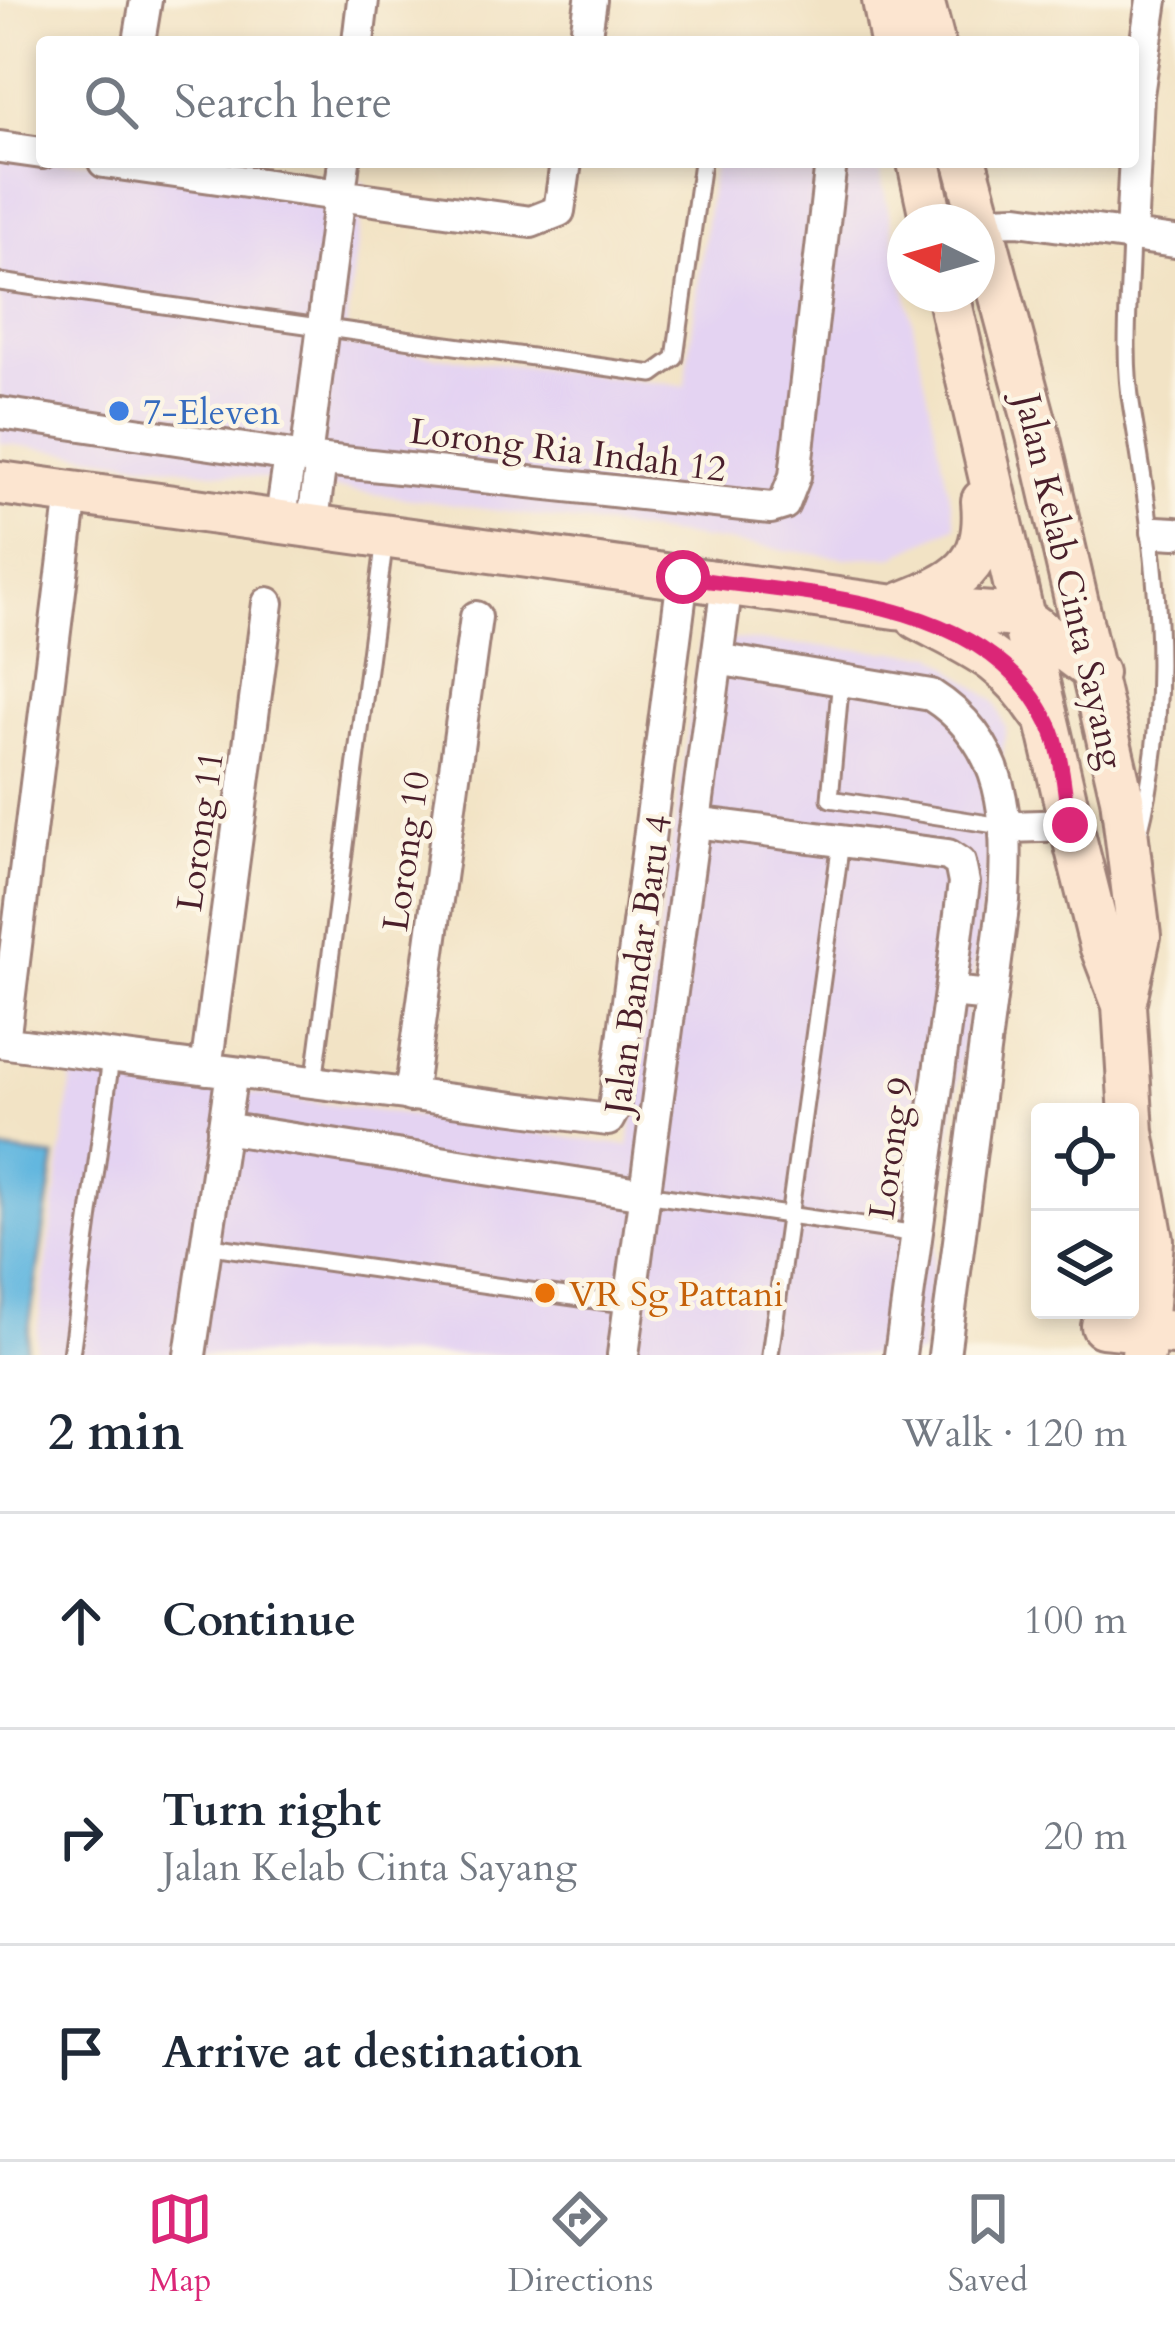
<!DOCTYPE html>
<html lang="en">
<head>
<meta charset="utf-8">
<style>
	:root { --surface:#fff; --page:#f6f6f7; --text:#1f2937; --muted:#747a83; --line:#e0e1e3; --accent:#db2777 }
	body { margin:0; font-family:Cardo,serif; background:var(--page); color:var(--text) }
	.controls { position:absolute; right:36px; bottom:36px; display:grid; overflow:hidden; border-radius:12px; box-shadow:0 6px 18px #0003 }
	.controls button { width:108px; height:108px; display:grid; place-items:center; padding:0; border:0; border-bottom:3px solid var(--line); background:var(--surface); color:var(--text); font:60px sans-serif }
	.compass { position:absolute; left:887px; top:204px; width:108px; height:108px; border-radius:50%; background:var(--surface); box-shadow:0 6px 18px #0003; rotate:275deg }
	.stop { position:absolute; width:36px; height:36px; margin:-27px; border:9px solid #db2777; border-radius:50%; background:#fff }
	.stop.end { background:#db2777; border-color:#fff; box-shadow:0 3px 12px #0008 }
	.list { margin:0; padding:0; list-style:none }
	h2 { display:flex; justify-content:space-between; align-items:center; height:156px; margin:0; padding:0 48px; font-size:51px }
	h2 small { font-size:39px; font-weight:400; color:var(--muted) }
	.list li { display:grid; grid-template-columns:78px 1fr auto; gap:36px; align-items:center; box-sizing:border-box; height:216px; padding:0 48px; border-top:3px solid var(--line) }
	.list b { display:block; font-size:45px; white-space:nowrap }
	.list p { margin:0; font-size:39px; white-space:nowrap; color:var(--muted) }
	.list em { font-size:39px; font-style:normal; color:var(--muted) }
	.icon { flex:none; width:66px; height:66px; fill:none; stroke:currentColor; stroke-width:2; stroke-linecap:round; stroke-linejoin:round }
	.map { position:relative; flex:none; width:1175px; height:1355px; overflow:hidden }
	.search { position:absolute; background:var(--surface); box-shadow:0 6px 18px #0003; left:36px; right:36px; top:36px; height:132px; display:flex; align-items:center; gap:30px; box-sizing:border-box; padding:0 42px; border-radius:12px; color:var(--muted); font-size:45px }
	.sheet { height:804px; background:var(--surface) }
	nav { display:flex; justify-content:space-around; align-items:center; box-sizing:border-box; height:168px; border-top:3px solid var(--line); background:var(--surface); font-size:33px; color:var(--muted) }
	nav a { display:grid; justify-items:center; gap:6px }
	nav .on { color:var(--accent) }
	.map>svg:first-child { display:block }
</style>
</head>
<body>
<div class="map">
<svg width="1175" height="1355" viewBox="0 0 1175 1355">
	<rect width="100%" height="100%" fill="#fcf5e5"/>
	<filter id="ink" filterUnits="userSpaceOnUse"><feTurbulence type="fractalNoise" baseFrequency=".00833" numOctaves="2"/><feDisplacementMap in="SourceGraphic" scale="24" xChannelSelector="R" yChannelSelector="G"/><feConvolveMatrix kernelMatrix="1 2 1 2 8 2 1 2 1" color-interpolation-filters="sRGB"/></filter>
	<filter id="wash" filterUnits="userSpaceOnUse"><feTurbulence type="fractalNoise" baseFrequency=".004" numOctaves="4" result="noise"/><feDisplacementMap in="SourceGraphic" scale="48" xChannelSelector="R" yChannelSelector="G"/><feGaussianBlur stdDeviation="2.7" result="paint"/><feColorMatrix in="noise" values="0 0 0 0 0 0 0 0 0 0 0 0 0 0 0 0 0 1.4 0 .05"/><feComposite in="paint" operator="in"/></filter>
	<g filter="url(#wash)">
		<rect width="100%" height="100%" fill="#f2e3c5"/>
		<path fill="#e4d3f2" d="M0,135l42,27h168l155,20 -21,163 341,41 29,-224h164l78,363 -61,31 -51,2 -844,-115z
			M701,637l234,18 60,47 11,26 -85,627h-887l39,-286 556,77z"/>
		<path fill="#63b7df" stroke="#566b85" stroke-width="3" d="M0,1150l55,7 -30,198h-25z"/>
	</g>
	<g filter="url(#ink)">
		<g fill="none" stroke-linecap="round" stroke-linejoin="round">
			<g stroke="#9e8178" stroke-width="21">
				<path id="lane" d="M1131,235c-1,56 -9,119 1,174 24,144 43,284 7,425
					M0,282l653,92 22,-16 27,-196
					M841,678l-11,121 178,28
					M314,1083l71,-544
					M645,1194l272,40
					M204,1245l426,60
					M71,1355l40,-297
					M770,1355l71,-513"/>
			</g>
			<g stroke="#9e8178" stroke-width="36">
				<path id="street" d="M139,42l7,-42
					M358,42l5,-42
					M585,42l6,-42
					M0,147l42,6
					M104,162l427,60 28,-11 7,-49
					M961,222l57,-2 157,22
					M1131,235l7,-140 14,-95
					M0,413l306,45 465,50 13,-4 11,-28 36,-314
					M306,458l38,-296
					M280,524l10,-68
					M312,528l9,-68
					M1157,532l18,1
					M717,659l214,36c76,48 78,124 73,205l-60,455
					M695,822l253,33 12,8 4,20 -14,109
					M1009,827l62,-2
					M0,1042l608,78 6,-11 69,-532
					M4,1042l68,-548
					M206,1069l62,-466
					M410,1096l66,-479
					M223,1128l422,66
					M190,1355l42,-283
					M623,1355l104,-771
					M900,1355l50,-363 41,4"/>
			</g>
			<g stroke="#9e8178" stroke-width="48">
				<path id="secondary" d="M884,0l8,42
					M922,0l11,42
					M919,162l13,60
					M965,162l73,273 84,363 17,138 -15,69
					M948,294l123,531 30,120 23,60 8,127 20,108 -9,115
					M0,483l895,124 125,9 76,57
					M902,604c55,-22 87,-36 81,-103
					M918,618c57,30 86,39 123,95
					M1103,1326l71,7"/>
			</g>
			<use href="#lane" stroke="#fff" stroke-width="15"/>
			<use href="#street" stroke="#fff" stroke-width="30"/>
			<use href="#secondary" stroke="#fce5d0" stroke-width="42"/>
		</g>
	</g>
	<g fill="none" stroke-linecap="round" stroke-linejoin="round" filter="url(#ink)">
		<path stroke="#db2777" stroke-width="15" d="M683,577c124,20 305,17 367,149 13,28 14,69 20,99"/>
	</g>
	<circle fill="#3f7fe0" stroke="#fcf5e5" stroke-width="4.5" cx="119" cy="411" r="12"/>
	<circle fill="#e8710a" stroke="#fcf5e5" stroke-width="4.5" cx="545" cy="1293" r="12"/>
	<g text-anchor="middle" stroke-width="9" stroke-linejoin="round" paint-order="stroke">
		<g font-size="36" fill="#366cbe" stroke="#fcf5e5" text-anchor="start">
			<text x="143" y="424">7-Eleven</text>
		</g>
		<g font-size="36" fill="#4a1f2b" stroke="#fcf5e5">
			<text transform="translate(568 449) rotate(7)" y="13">Lorong Ria Indah 12</text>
			<text transform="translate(1071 581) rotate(77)" y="13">Jalan Kelab Cinta Sayang</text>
			<text transform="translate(199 831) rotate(-82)" y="13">Lorong 11</text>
			<text transform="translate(405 851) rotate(-82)" y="13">Lorong 10</text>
			<text transform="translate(637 964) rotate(-82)" y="13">Jalan Bandar Baru 4</text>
			<text transform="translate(890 1148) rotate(-82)" y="13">Lorong 9</text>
		</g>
		<g font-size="36" fill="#c56008" stroke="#fcf5e5" text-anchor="start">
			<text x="569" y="1306">VR Sg Pattani</text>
		</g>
	</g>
</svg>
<div class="controls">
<button><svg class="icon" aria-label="locate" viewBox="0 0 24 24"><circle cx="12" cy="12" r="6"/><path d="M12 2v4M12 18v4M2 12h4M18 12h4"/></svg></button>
<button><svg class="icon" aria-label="layers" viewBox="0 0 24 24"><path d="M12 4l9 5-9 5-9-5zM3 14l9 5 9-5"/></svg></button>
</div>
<svg class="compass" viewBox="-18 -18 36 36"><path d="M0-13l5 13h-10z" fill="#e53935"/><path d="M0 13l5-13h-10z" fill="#747a83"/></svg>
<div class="stop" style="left:683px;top:577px"></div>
<div class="stop end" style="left:1070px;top:825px"></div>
<div class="search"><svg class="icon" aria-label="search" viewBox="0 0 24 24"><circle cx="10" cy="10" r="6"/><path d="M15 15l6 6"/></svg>Search here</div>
</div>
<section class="sheet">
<h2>2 min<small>Walk · 120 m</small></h2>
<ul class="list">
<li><svg class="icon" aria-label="ahead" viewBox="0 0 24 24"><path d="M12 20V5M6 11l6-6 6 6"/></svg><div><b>Continue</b></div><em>100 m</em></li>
<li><svg class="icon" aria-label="right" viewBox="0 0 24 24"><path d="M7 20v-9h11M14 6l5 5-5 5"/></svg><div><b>Turn right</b><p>Jalan Kelab Cinta Sayang</p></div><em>20 m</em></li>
<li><svg class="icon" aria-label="arrive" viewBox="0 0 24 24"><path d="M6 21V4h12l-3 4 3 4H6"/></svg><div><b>Arrive at destination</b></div></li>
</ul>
</section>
<nav>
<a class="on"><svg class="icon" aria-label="map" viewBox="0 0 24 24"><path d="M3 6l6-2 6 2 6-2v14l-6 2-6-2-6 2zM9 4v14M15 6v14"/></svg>Map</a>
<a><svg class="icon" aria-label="directions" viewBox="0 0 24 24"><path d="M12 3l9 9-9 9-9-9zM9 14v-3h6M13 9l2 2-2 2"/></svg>Directions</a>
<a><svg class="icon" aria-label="saved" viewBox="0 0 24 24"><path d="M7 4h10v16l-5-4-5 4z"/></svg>Saved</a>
</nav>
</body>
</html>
